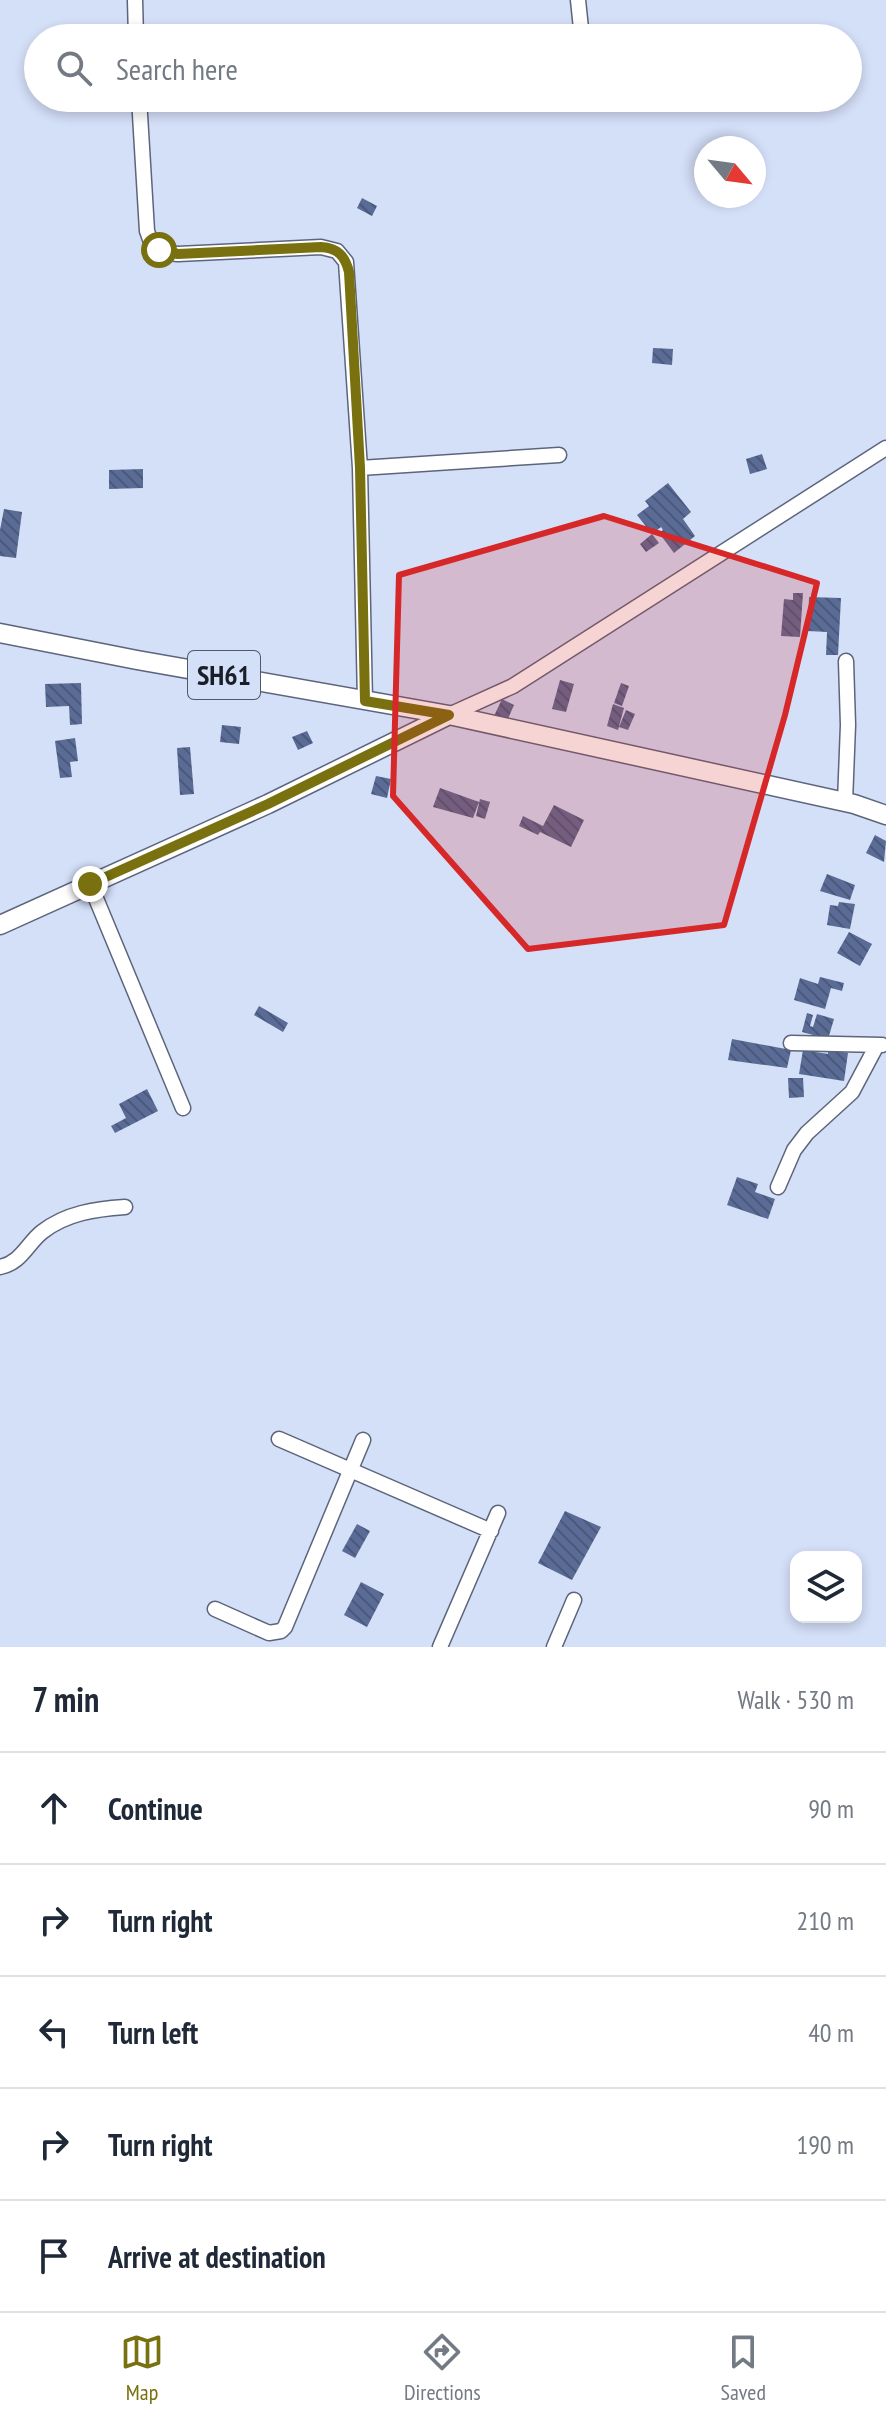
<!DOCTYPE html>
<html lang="en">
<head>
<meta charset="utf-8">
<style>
	:root { --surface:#fff; --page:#f2f2f3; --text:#1f2937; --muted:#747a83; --line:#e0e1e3; --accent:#797010 }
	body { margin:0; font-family:"PT Sans Narrow",sans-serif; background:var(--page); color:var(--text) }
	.controls { position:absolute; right:24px; bottom:24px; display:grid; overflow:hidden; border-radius:16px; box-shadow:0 4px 12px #0003 }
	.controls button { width:72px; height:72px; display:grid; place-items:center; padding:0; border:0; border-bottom:2px solid var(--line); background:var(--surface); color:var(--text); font:40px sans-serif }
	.compass { position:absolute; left:694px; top:136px; width:72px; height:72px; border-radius:50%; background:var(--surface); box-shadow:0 4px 12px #0003; rotate:119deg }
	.stop { position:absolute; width:24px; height:24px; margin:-18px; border:6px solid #797010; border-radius:50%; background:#fff }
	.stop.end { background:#797010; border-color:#fff; box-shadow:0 2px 8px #0008 }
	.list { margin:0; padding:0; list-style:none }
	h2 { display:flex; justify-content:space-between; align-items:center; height:104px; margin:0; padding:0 32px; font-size:34px }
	h2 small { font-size:26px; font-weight:400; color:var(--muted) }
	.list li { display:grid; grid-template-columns:52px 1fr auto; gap:24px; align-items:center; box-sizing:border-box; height:112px; padding:0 32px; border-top:2px solid var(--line) }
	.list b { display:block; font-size:30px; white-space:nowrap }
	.list em { font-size:26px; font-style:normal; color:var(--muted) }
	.icon { flex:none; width:44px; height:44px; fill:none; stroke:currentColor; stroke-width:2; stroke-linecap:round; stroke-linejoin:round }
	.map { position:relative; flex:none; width:886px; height:1647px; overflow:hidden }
	.search { position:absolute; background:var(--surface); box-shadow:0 4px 12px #0003; left:24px; right:24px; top:24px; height:88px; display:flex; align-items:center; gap:20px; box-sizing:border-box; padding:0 28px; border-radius:44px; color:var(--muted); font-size:30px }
	.sheet { height:664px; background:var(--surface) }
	nav { display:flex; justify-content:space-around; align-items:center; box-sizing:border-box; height:112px; border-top:2px solid var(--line); background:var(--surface); font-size:22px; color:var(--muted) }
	nav a { display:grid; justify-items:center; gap:4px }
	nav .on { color:var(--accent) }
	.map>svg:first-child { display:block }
</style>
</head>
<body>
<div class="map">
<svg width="886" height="1647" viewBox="0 0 886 1647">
	<defs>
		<pattern id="building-back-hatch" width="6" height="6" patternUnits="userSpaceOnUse" patternTransform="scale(2)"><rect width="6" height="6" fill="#5a6c96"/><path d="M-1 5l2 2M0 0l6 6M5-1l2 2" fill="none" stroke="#4a587a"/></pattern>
	</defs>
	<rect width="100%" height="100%" fill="#d4dff8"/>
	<path fill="url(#building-back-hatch)" d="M362,198l15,8 -5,10 -15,-8z
		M653,348l20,1 -1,16 -20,-2z
		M762,454l5,15 -17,5 -4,-15z
		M143,469v19l-34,1v-19z
		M668,483l23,29 -8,7 12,17 -21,17 -15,-20 4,-3 -2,-3 -9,7 -15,-19 12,-9 -4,-5z
		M4,509l18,3 -6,46 -16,-2v-26z
		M652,534l7,9 -13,9 -6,-8z
		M793,593h10l-3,44 -19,-1 3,-37 9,1z
		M809,597l32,1 -3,57h-12l1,-23 -19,-1z
		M560,680l14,4 -8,28 -14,-3z
		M81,683l1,41 -12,1 -1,-19 -23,1 -1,-23z
		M621,683l8,3 -7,20 -8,-3z
		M502,699l12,6 -7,16 -13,-5z
		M613,704l11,4 -6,22 -11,-4z
		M626,710l9,4 -7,16 -9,-3z
		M222,725l19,2 -2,17 -19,-2z
		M307,731l6,12 -15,7 -6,-13z
		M75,738l3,23 -8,1 2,15 -12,1 -5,-37z
		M190,747l4,47 -14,1 -3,-47z
		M376,776l15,3 -4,19 -16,-4z
		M440,788l39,14 -6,16 -40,-11z
		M480,799l10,3 -5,17 -9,-3z
		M554,805l30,15 -13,27 -31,-15 -2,3 -19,-9 4,-10 20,10z
		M875,835l11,6 -2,21 -18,-9z
		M827,874l28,11 -5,15 -30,-9z
		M839,902l16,2 -5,25 -23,-4 3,-20 8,1z
		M849,932l23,12 -12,22 -23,-13z
		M820,977l24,6 -2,8 -11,-3 -6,21 -31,-9 6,-22 18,6z
		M259,1006l29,17 -5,9 -29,-17z
		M807,1013l6,2 -3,11 3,1 4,-13 17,5 -6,20 -26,-7z
		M732,1039l59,11 -4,18 -59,-8z
		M803,1050l25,4v-4l20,3 -4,28 -45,-7z
		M788,1078h15l1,19 -15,1z
		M147,1089l11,22 -43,22 -4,-7 15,-8 -7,-14z
		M737,1177l21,7 -3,8 20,7 -7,20 -41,-14z
		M565,1511l36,16 -29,53 -34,-17z
		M357,1524l13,7 -15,27 -13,-7z
		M361,1582l23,12 -17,33 -23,-12z"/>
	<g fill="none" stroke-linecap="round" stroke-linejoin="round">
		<g stroke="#5c657b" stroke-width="17">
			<path id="minor" d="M135,0l1,38
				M578,0l4,38
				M139,98l8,133 5,14 14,8 12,1 143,-7 16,4 9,11 14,206 5,233
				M360,468l199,-13
				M449,715l64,-29 373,-238
				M845,802l3,-77 -2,-64
				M90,884l93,224
				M791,1043l91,2
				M778,1187l16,-37 13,-17 45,-41 25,-47
				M0,1267c21,-4 27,-23 42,-35 24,-19 54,-23 83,-25
				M279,1439l212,92
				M215,1609l54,24 12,-2 4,-4 78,-187
				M440,1647l58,-134
				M554,1647l20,-47"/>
		</g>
		<g stroke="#5c657b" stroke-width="21">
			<path id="major" d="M0,633l137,27 312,55 405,89 32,11
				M0,925l268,-121 181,-89"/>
		</g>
		<use href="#minor" stroke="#fff" stroke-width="14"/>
		<use href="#major" stroke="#fff" stroke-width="18"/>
	</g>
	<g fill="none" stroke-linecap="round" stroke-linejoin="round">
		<path stroke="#797010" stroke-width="10" d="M90,884l178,-80 181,-89 -84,-14 -5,-233 -11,-196c-4,-16 -11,-24 -28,-25l-143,7 -19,-4"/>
	</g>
	<path fill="#d62828" fill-opacity="0.2" stroke="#d62828" stroke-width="6" stroke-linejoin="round" d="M604,516l213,67 -32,132 -61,210 -196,24 -135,-153 6,-221z"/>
	<g text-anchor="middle" stroke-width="7" stroke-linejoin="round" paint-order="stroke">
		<rect fill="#d4dff8" stroke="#525866" stroke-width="2" x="188" y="651" width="72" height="48" rx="6"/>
		<g font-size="28" font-weight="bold" fill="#1a1e27">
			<text x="224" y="685">SH61</text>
		</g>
	</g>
</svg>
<div class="controls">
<button><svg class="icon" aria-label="layers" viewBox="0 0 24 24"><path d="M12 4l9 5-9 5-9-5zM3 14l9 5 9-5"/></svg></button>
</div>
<svg class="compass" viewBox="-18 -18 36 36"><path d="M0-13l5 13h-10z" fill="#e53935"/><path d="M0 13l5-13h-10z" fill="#747a83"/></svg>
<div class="stop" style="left:159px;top:250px"></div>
<div class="stop end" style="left:90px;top:884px"></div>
<div class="search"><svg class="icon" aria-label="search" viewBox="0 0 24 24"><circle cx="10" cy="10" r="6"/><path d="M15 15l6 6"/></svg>Search here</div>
</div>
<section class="sheet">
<h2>7 min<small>Walk · 530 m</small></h2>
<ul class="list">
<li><svg class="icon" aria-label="ahead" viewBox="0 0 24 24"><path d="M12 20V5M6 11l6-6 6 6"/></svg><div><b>Continue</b></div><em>90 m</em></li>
<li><svg class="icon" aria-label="right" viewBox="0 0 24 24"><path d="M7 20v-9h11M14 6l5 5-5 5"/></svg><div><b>Turn right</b></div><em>210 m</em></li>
<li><svg class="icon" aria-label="left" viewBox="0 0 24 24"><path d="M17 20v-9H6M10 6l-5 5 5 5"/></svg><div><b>Turn left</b></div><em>40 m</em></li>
<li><svg class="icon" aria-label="right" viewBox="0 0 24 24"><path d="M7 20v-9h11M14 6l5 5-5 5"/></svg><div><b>Turn right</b></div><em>190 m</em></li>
<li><svg class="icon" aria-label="arrive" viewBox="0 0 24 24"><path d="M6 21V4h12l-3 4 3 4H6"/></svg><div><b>Arrive at destination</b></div></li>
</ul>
</section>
<nav>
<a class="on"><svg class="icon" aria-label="map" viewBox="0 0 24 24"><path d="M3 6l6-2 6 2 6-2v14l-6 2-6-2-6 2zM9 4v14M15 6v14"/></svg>Map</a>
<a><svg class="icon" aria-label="directions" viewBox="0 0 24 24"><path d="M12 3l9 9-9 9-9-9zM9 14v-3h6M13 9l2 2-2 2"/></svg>Directions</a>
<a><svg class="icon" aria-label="saved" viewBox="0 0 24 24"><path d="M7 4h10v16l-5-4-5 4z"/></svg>Saved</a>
</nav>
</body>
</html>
